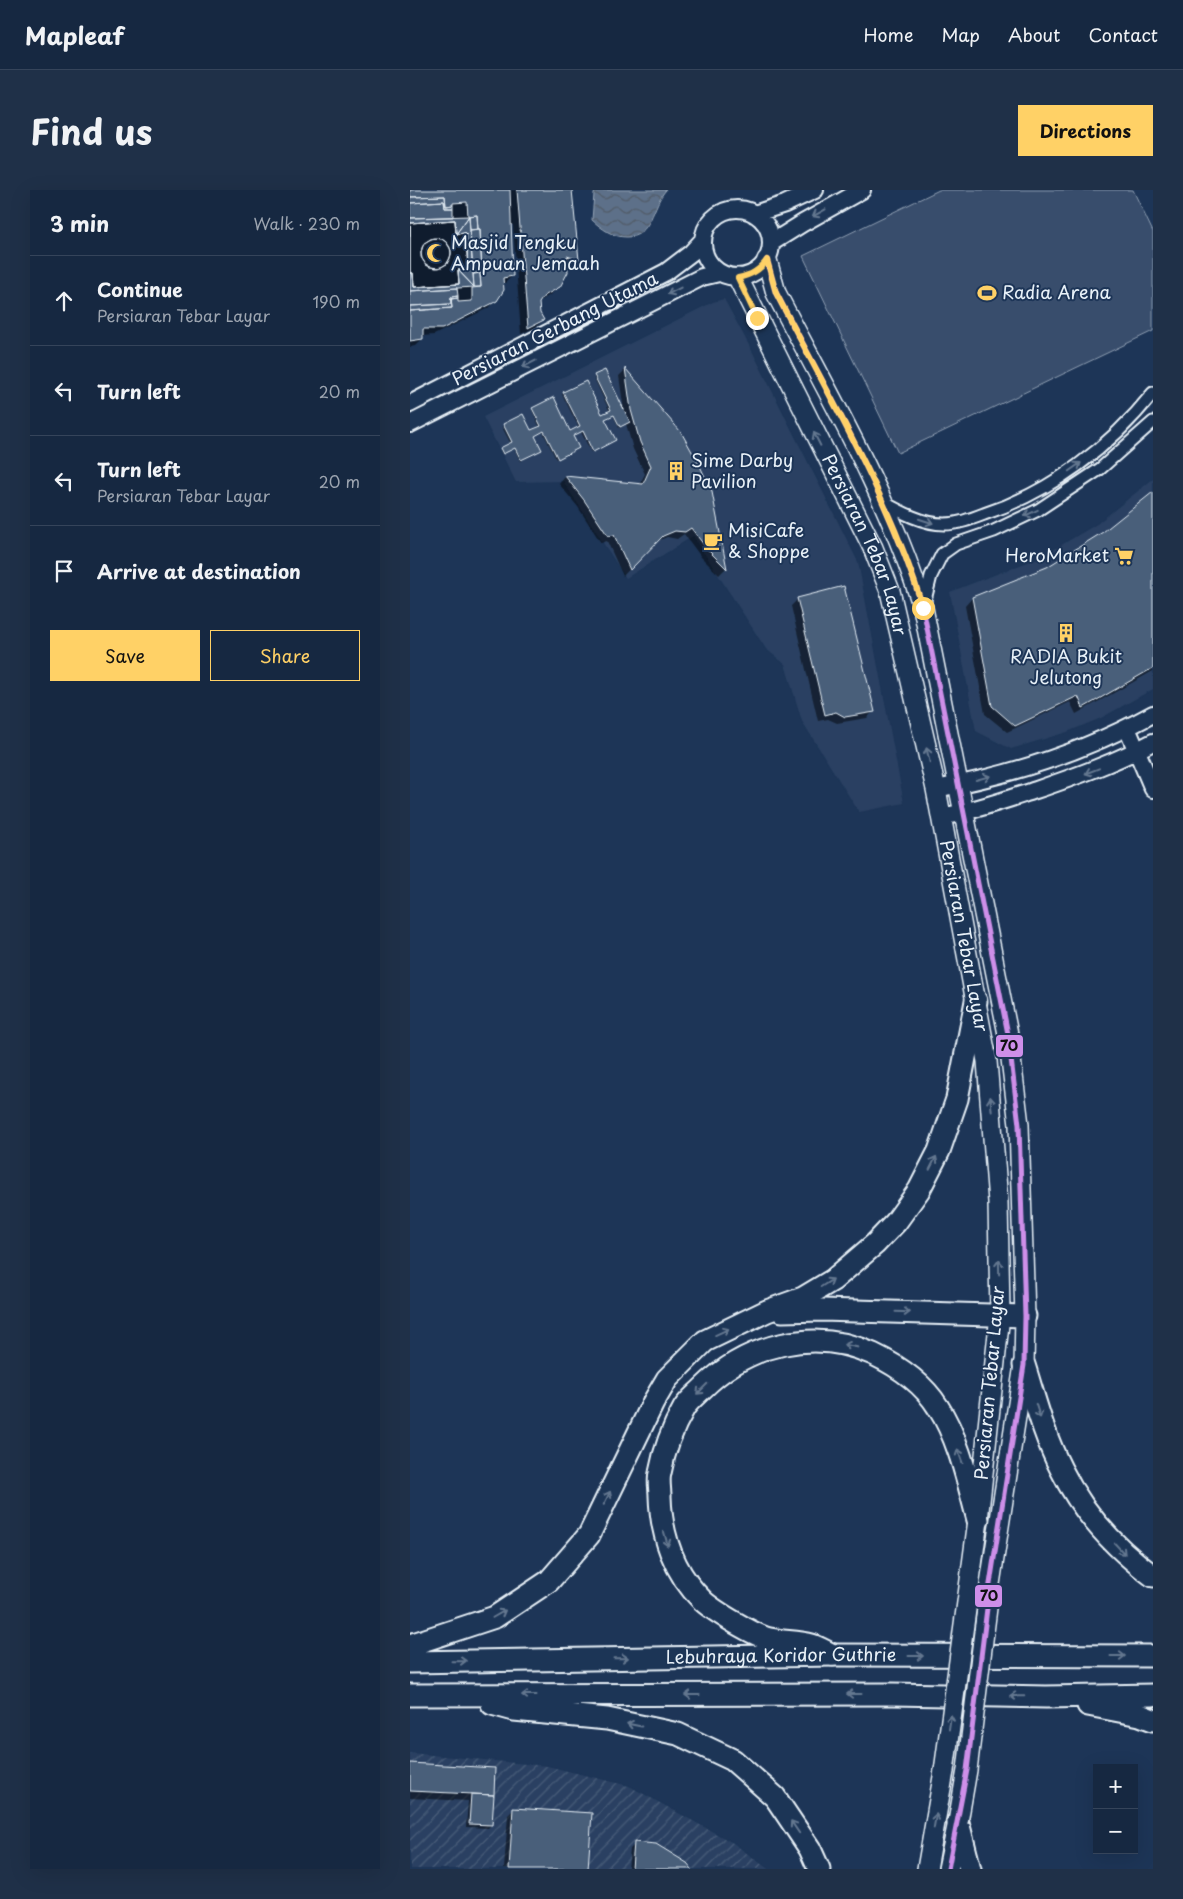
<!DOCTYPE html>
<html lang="en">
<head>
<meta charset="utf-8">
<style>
	:root { --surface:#162841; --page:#1f3048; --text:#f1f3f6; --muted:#9ea6b1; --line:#35445a; --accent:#ffd166 }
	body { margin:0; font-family:"Playpen Sans",sans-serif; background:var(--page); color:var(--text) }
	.controls { position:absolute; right:15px; bottom:15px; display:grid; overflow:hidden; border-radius:0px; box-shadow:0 5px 20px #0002 }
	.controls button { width:45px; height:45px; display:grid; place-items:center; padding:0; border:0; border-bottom:1px solid var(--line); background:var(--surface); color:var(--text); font:25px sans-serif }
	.stop { position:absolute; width:15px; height:15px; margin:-11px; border:4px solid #ffd166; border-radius:50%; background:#fff }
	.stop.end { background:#ffd166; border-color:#fff; box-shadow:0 1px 5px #0008 }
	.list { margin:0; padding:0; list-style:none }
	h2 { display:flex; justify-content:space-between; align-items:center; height:65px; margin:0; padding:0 20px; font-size:21px }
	h2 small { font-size:16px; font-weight:400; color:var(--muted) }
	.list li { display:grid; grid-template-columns:32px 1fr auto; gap:15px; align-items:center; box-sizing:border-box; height:90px; padding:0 20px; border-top:1px solid var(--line) }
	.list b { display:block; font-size:19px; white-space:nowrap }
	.list p { margin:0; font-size:16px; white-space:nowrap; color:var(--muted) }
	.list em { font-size:16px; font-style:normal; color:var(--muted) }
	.actions { display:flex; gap:10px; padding:15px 20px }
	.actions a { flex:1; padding:11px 0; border:1px solid var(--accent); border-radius:0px; text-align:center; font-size:18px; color:var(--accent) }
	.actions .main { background:var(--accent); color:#111 }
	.icon { flex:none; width:28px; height:28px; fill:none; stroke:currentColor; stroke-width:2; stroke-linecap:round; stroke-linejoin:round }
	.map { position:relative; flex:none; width:743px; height:1679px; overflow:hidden; border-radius:0px }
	header { display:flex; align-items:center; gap:30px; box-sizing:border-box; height:70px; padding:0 25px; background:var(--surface); border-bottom:1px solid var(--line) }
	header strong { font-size:24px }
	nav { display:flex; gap:28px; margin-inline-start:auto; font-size:18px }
	.intro { display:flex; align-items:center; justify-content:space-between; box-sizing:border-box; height:120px; padding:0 30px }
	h1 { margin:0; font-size:35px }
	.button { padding:12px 22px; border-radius:0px; background:var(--accent); color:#111; font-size:18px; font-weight:700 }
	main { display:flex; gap:30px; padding:0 30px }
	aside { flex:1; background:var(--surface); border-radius:0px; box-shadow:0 5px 20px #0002 }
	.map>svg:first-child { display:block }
</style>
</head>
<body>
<header>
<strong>Mapleaf</strong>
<nav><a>Home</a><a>Map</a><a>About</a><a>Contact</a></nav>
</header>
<div class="intro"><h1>Find us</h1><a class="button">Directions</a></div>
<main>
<aside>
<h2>3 min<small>Walk · 230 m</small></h2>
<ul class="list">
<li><svg class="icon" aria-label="ahead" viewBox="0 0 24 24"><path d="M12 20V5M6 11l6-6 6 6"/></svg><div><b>Continue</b><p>Persiaran Tebar Layar</p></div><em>190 m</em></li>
<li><svg class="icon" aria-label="left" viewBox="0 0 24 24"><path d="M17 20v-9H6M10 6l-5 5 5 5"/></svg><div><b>Turn left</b></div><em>20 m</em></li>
<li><svg class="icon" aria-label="left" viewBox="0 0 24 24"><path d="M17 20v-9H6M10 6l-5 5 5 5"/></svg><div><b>Turn left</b><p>Persiaran Tebar Layar</p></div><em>20 m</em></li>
<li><svg class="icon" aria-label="arrive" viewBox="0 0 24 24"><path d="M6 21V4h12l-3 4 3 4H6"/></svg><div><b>Arrive at destination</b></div></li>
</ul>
<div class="actions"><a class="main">Save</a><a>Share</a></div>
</aside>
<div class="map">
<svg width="743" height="1679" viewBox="0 0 743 1679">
	<defs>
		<pattern id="industrial-furrows" width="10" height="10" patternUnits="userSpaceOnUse" patternTransform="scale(1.25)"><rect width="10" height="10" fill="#2a4162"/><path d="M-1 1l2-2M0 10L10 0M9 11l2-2" fill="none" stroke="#495d79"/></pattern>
		<pattern id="water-waves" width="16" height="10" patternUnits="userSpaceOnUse" patternTransform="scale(1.25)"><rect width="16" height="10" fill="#5d7089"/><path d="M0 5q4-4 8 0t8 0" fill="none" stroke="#505a66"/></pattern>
	</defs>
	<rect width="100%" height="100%" fill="#1d3557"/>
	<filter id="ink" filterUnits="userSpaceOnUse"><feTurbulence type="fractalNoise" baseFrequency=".02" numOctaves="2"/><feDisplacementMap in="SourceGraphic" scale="10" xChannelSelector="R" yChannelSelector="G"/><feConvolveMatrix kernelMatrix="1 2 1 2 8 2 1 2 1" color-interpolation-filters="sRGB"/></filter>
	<g filter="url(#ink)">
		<path fill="#2a4162" d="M314,109l27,50 107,213 46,241 -45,9 -57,-91 -17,-57 -19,-15 -73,-113 -67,42 -63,-97 -47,1 -33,-65 230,-115z
			M743,289v210l-52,29 -34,14 -56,17 -35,-18 -26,-139 91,-35 56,-33z"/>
		<path fill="url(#industrial-furrows)" d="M0,1563l137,13 82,20 104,57 35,26h-358z"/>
		<path fill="#374d6c" stroke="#909fb2" d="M529,0h194l20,42v99l-255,122 -95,-197z"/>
		<path fill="url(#water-waves)" stroke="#95a4b5" d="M186,0h70c-14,15 -14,48 -40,47 -13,0 -24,-8 -34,-17l2,-26z"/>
		<path fill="#0007" d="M0,0h161l7,69 -7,7 -5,-1 -7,21 -8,8 -13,9 1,10 4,7 -7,7 -15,7 -8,-109h-3l2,51 -7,7h-3l-6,17 -8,8 -54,27 -12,1v3l-7,7 -5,1z
			M215,180l55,62 31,61 15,75 -7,7 -18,-18 -17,-23 -7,5 -10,-2 -12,5 -32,34 -16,-35 -6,2 -23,-36 -19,-23 6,-7 74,8 6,-11 -12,-25 -7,-25 -7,4 -6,-13 -9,4 9,22 -22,11 -10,-20 -9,4 5,13 -21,10 -13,-27 -9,4 5,15 -19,10 -6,-13 -12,6 -2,-4 11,-6 -9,-17 2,-2 27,7 9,-4 -8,-18 1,-1 37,24 9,-5 -17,-34 2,-1 38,23 8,-4 -16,-34 1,-2 29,35 -5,-35z
			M743,304v177l-77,43 -6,-12 -63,30 -22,-18 -20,-108 7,-8 75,-30 57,-35z
			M388,409l76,112 -7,7 -30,5 -9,-4 -10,2 -27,-115z
			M0,1575l84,4 -3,56 -3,3 -22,-1 2,-26 -58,-3z
			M104,1619l72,60h-82l4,-54z
			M225,1654l55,25h-62l2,-20z"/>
		<path fill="#495e7a" stroke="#e8f1f8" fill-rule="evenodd" d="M0,0h100l3,86 -10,2 1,12 -7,11 -55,28h-19v10l-13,2v-30l42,-3 -1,-9 7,-1v4l14,-1v-13l9,-1 -1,-14h2l-2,-44h-2l-1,-14 -9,1 -1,-14 -14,1v2l-7,1 -1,-10 -35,1z
			M107,0h55l7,70 -12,-4 1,16 -8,15 -16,9 -5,7 1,10 4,7 -16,8z
			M35,6l1,10 7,-1v3h-8l-1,-7 -34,2v-6z
			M34,11l1,7h8v9l-43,1v-15z
			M67,25l1,14 -8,1 -1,-14z
			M59,26l1,14 4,57 -16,-17 10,-1 -2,-36 -10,1z
			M59,26l-13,18 -1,-14 -45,3v14v-19z
			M45,30l1,14 10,-1 2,36 -10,1 1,14 -45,3 -1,-14h-3v-50zM23,48l9,1 4,3 5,8v5l-4,9 -8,4 -9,-1 -4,-2 -5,-8v-5l3,-9z
			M45,30l1,14 10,-1 2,36 -10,1 1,14 -45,3 -1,-14h-3v-50z
			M70,39l2,44 -9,1 -3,-44z
			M11 63a15 15 0 1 1 30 0a15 15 0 1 1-30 0Z
			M48,80l16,17 -64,4v-18h3l1,14 45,-3z
			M70,83l1,14h-7l-1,-13z
			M47,98l1,8 -7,1v7l-41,2v-15z
			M48,106v2l-7,1 1,9 -42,3v-5l41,-2v-7z
			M215,178l56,64 19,34 12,26 15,77 -19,-19 -17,-22 -6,4 -10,-1 -12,5 -33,34 -16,-35 -6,1 -24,-36 -19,-24 78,8 8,-18 -11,-24 -9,-32z
			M195,180l25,52 -10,5 -6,-12 -9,4 11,21 -23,12 -10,-21 -10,5 6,12 -21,11 -14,-28 -9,5 7,14 -21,10 -6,-12 -12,6 -3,-6 12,-6 -9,-18 20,-10 8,16 10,-4 -9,-18 22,-11 16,34 10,-5 -17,-34 23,-11 16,33 9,-4 -17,-35z
			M743,302v176l-70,40 -5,-12 -63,30 -23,-20 -20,-109 75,-30 56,-35z
			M434,396l31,126 -30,5 -9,-5 -11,3 -28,-117z
			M0,1573l85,5 -1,27 -84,-4z
			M61,1604l23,1 -2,30 -23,-1z
			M103,1618l79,5 -4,56h-79z
			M224,1652l22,2 31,19 5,6h-60z"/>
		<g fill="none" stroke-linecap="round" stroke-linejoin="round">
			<g stroke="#e8f1f8" stroke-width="15">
				<path id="street" d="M473,312c18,10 40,22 61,22 14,0 27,-5 40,-10 67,-22 126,-67 169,-121
					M514,414l7,-28 11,-22 14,-10 38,-13 44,-21 62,-41 53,-47"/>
			</g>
			<g stroke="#e8f1f8" stroke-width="20">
				<path id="secondary" d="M293 53a34 34 0 1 1 68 0a34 34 0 1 1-68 0Z
					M344,24l31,-10 30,-14
					M361,53l32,-20 59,-33
					M0,214l256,-132 25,-19 12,-13
					M0,234l292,-147 17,-4
					M717,538l26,61
					M526,599c75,-14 150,-38 217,-75
					M531,627c33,-6 64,-17 95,-27 41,-14 80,-28 117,-48"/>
			</g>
			<g stroke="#e8f1f8" stroke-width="22">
				<g id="primary">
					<path d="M357,70l9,33c53,102 114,206 147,315l85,426 11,91 6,191 -1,49 -34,219 -6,48"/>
					<path id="s1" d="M328,88l135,270 17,43 46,198 51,272 11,141 2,113 -22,205 -10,75"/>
					<path d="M517,1679l17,-98"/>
					<path d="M538,1679l10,-47"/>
				</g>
			</g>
			<g stroke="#e8f1f8" stroke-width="25">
				<g id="highway">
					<path d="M372,1121l40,-1 203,6"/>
					<path d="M614,1175c11,35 20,71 37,104 21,43 54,79 92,107"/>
					<path d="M0,1455l85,-28 54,-36 40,-46 64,-132 14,-24 38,-38 62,-30 36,-13 30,-18 42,-36 21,-22 23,-32 20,-39 18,-52 19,-98"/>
					<path d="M423,1465c-7,-3 -14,-8 -21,-10 -14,-4 -29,-3 -42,-6 -15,-3 -56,-28 -67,-38 -29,-28 -42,-66 -43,-105 0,-7 -2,-16 0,-23 4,-22 13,-46 24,-65 4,-7 13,-14 19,-20 44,-44 112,-61 170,-34 25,12 50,29 65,53 21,32 30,76 40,113"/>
					<path id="s2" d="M0,1472l423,-7 320,1"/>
					<path d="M0,1505l483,-1 153,3 107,-2"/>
					<path d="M82,1514l22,6 93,9 71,15 55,26 42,37 35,52 9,20"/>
					<path d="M678,1515l52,10 13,5"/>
					<path d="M548,1632l12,47"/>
				</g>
			</g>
			<use href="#street" stroke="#1d3557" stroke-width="11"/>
			<use href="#secondary" stroke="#1d3557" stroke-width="16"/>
			<use href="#primary" stroke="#1d3557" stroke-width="19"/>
			<use href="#highway" stroke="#1d3557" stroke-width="21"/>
			<g stroke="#e8f1f8" stroke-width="22" stroke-linecap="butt">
				<path id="primary-bridge" d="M534,1581l24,-176
					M548,1632l9,-52 17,-138"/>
			</g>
			<use href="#primary-bridge" stroke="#1d3557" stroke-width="19"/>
			<g stroke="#1d3557" stroke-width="9">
				<path id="bus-1" d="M357,70l9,33c53,102 114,206 147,315l85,426 11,91 6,191 -1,49 -34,219 -23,186 -19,99"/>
			</g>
			<use href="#bus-1" stroke="#ce8fe9" stroke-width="5"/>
		</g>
		<defs><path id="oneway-shaft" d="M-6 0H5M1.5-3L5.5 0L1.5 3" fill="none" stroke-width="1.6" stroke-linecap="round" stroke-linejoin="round" transform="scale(1.25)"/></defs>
		<g stroke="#64778f">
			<use href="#oneway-shaft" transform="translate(409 23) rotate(151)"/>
			<use href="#oneway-shaft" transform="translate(264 101) rotate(153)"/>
			<use href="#oneway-shaft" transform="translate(119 174) rotate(153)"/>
			<use href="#oneway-shaft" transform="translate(407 249) rotate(-117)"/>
			<use href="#oneway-shaft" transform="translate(665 277) rotate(-35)"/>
			<use href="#oneway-shaft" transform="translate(621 323) rotate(155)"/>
			<use href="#oneway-shaft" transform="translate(516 331) rotate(18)"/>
			<use href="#oneway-shaft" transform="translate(518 565) rotate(-103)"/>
			<use href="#oneway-shaft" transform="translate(682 581) rotate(159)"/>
			<use href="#oneway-shaft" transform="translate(573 588) rotate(-15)"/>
			<use href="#oneway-shaft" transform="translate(581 914) rotate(-95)"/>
			<use href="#oneway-shaft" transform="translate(523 973) rotate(-63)"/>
			<use href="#oneway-shaft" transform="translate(589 1077) rotate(-91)"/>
			<use href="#oneway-shaft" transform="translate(417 1093) rotate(-32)"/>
			<use href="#oneway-shaft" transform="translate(493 1122) rotate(2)"/>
			<use href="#oneway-shaft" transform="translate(312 1142) rotate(-25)"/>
			<use href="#oneway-shaft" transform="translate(441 1156) rotate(-168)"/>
			<use href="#oneway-shaft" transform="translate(292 1199) rotate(135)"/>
			<use href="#oneway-shaft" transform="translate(628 1221) rotate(72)"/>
			<use href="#oneway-shaft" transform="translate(550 1266) rotate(-110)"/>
			<use href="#oneway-shaft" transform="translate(197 1308) rotate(-64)"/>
			<use href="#oneway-shaft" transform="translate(256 1349) rotate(74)"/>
			<use href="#oneway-shaft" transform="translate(710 1359) rotate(47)"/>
			<use href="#oneway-shaft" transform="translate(89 1424) rotate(-30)"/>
			<use href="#oneway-shaft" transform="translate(506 1466)"/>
			<use href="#oneway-shaft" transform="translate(708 1466)"/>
			<use href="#oneway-shaft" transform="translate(211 1468) rotate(-1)"/>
			<use href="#oneway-shaft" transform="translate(49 1471) rotate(-1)"/>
			<use href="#oneway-shaft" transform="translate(444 1504) rotate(180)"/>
			<use href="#oneway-shaft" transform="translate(119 1505) rotate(180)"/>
			<use href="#oneway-shaft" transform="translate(282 1505) rotate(180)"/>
			<use href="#oneway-shaft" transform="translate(607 1506) rotate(-179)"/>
			<use href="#oneway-shaft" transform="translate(540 1532) rotate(-82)"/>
			<use href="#oneway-shaft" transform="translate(224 1535) rotate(-168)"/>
			<use href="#oneway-shaft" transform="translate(525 1631) rotate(-80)"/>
			<use href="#oneway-shaft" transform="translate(385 1637) rotate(-124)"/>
		</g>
	</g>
	<g fill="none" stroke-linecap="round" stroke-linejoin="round" filter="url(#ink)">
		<path stroke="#ffd166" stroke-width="6" d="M347,128l-19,-40c13,-3 21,-7 29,-18l9,33c53,103 114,205 147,315"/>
	</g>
	<defs>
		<g id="mosque-bare" transform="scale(1.5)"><path d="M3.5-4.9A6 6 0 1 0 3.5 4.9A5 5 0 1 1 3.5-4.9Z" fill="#ffd166" stroke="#1d3557" stroke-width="2.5" paint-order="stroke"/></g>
		<g id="stadium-bare" transform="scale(1.5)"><path d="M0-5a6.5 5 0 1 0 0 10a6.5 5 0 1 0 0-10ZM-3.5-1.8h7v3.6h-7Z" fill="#ffd166" stroke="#1d3557" stroke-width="2.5" paint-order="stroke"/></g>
		<g id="building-bare" transform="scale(1.5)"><path d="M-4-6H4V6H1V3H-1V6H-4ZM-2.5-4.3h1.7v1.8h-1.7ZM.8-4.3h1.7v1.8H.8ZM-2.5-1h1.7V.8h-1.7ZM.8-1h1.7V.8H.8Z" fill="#ffd166" stroke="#1d3557" stroke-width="2.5" paint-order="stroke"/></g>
		<g id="cafe-bare" transform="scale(1.5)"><path d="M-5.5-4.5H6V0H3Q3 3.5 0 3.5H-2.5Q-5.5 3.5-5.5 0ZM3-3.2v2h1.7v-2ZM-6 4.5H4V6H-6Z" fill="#ffd166" stroke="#1d3557" stroke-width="2.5" paint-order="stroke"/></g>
		<g id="supermarket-bare" transform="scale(1.5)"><path d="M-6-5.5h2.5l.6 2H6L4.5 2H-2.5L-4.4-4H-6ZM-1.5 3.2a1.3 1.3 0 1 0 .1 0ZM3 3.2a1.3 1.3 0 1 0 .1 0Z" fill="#ffd166" stroke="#1d3557" stroke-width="2.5" paint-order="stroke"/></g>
	</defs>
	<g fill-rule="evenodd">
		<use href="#mosque-bare" x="26" y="63"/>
		<use href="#stadium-bare" x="577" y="103"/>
		<use href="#building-bare" x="266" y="281"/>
		<use href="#cafe-bare" x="303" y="351"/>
		<use href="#supermarket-bare" x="714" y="366"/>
		<use href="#building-bare" x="656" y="443"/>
	</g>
	<g text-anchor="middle" stroke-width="4" stroke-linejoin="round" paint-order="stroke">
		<g font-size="18" fill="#e8f1f8" stroke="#1d3557" text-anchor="start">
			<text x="41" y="59">Masjid Tengku<tspan x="41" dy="21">Ampuan Jemaah</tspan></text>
			<text x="592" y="109">Radia Arena</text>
			<text x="281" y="277">Sime Darby<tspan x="281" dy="21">Pavilion</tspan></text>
			<text x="318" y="347">MisiCafe<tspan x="318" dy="21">&amp; Shoppe</tspan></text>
			<text x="699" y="372" text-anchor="end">HeroMarket</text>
			<text x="656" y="473" text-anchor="middle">RADIA Bukit<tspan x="656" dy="21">Jelutong</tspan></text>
		</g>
		<g font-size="18" fill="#e8f1f8" stroke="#1d3557">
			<text transform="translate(145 139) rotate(-27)" y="6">Persiaran Gerbang Utama</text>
			<text dy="6" stroke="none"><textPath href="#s1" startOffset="296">Persiaran Tebar Layar</textPath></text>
			<text dy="6" stroke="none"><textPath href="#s1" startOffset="701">Persiaran Tebar Layar</textPath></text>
			<text transform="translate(580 1193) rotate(-85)" y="6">Persiaran Tebar Layar</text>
			<text dy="6" stroke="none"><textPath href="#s2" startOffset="371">Lebuhraya Koridor Guthrie</textPath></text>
		</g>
	</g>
	<g stroke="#1d3557" stroke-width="2">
		<rect x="585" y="844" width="29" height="24" rx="5" fill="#ce8fe9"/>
		<rect x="564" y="1394" width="29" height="24" rx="5" fill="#ce8fe9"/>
	</g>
	<g font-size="14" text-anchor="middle" font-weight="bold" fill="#111">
		<text x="599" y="861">70</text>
		<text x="579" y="1411">70</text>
	</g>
</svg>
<div class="controls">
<button>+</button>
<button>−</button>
</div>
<div class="stop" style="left:513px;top:418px"></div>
<div class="stop end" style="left:347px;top:128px"></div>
</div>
</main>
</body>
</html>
